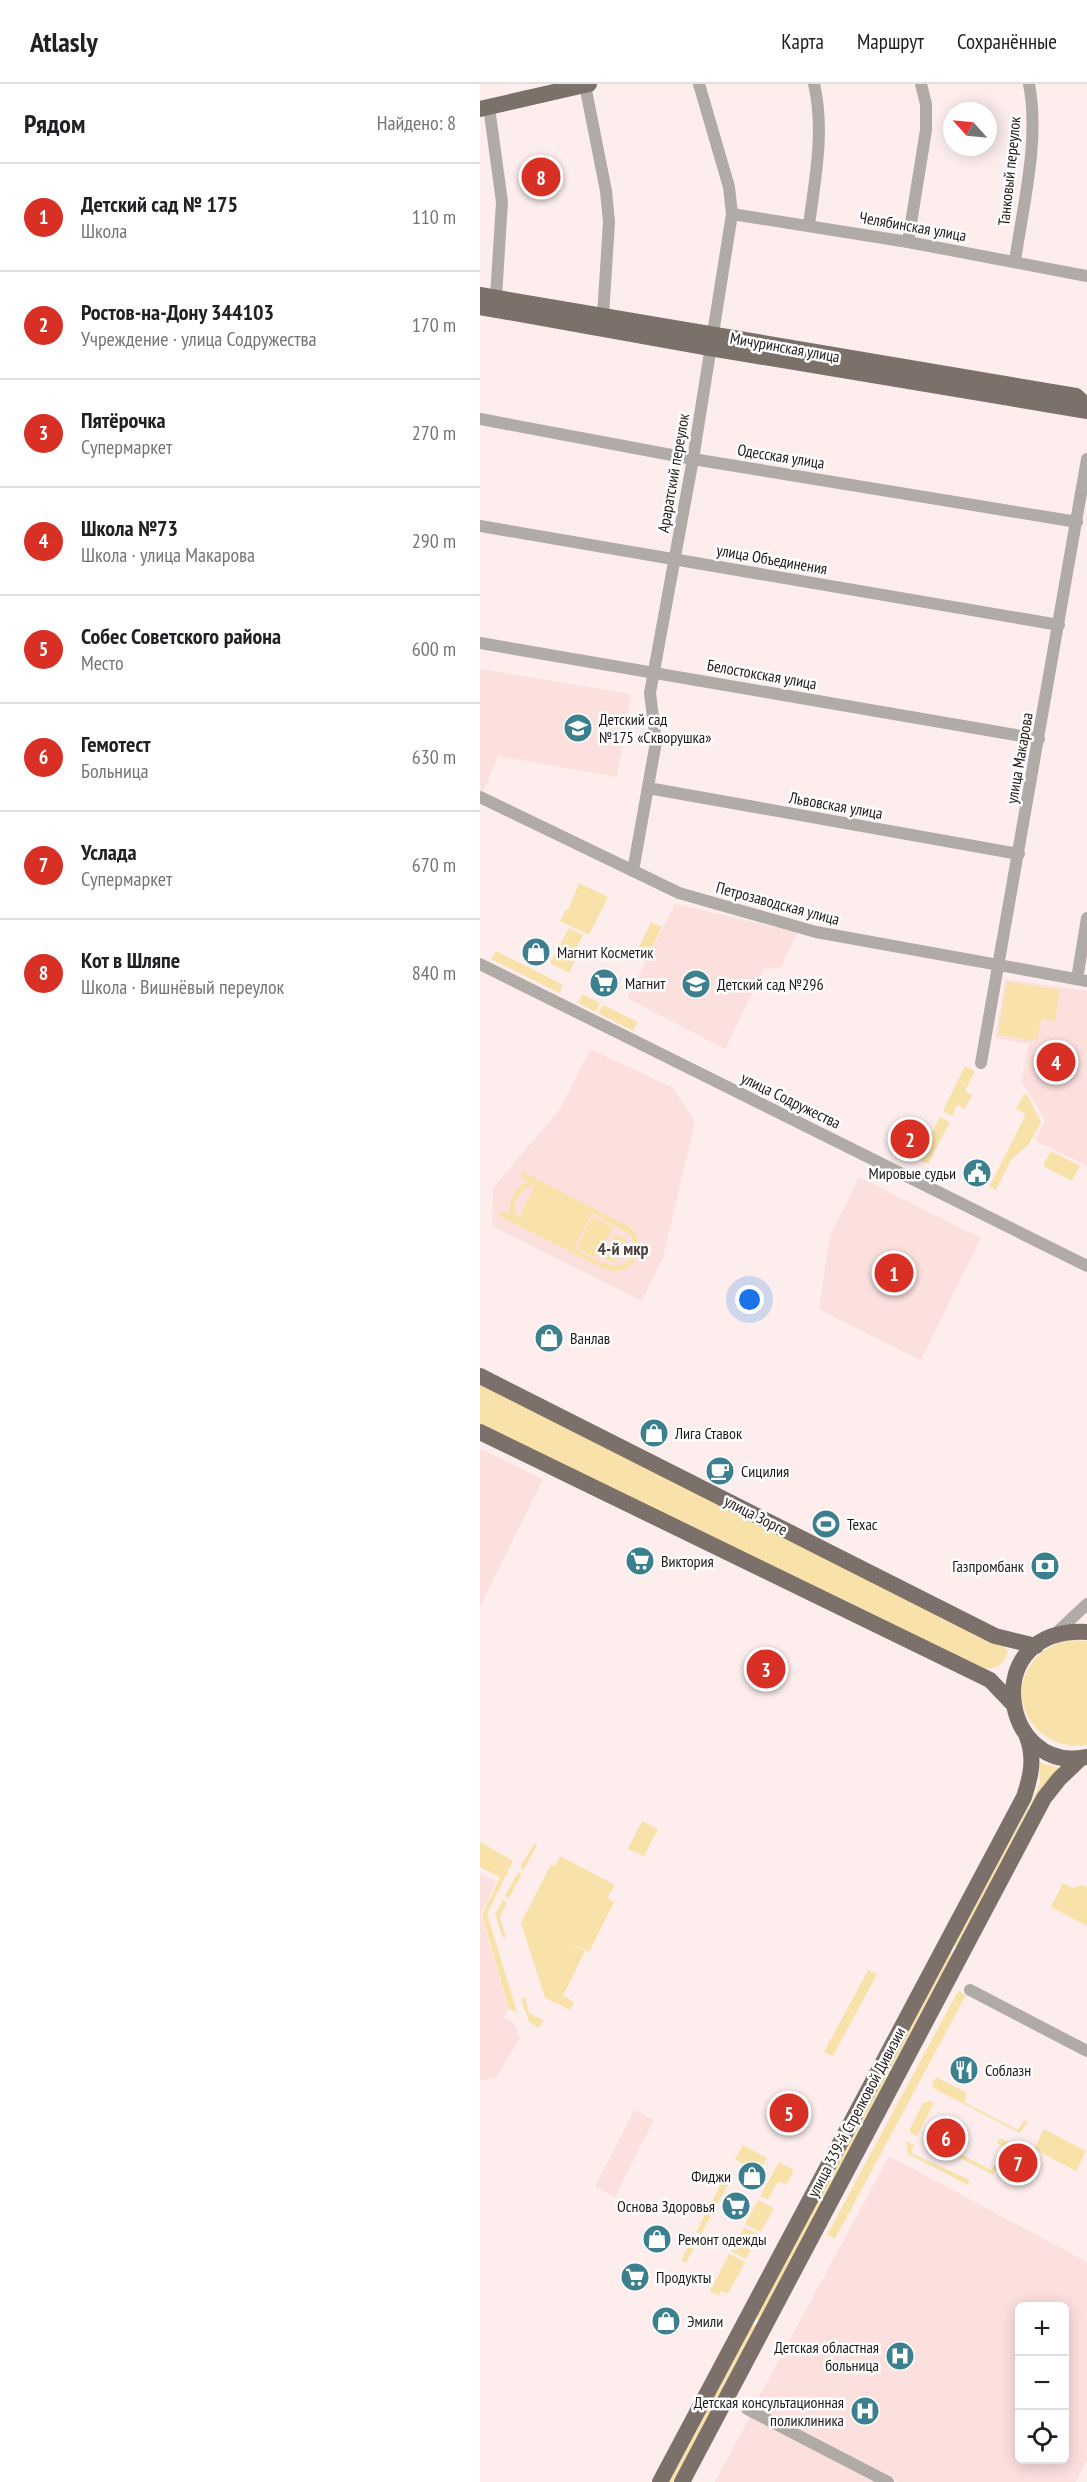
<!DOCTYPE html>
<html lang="ru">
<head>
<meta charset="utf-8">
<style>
	:root { --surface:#fff; --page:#f2f2f2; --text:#202124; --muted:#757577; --line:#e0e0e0; --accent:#d93025 }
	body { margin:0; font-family:"PT Sans Narrow",sans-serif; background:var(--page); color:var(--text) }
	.controls { position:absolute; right:18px; bottom:18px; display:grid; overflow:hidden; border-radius:9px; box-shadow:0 3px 15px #0003 }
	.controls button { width:54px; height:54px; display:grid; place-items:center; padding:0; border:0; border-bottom:2px solid var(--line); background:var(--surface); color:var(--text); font:30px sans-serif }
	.compass { position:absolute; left:463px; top:18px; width:54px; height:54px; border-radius:50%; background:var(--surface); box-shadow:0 3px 15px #0003; rotate:297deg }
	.you { position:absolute; left:270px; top:1216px; width:21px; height:21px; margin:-15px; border:4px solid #fff; border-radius:50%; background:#1a73e8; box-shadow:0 0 0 9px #1a73e833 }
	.badge { display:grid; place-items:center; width:39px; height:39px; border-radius:50%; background:var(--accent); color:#fff; font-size:20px; font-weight:700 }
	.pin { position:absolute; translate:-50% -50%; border:3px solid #fff; box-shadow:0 2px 6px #0006 }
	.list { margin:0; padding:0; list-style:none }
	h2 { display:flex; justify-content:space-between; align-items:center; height:78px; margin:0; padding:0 24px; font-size:26px }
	h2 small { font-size:20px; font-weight:400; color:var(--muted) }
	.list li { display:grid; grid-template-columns:39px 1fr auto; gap:18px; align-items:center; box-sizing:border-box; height:108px; padding:0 24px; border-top:2px solid var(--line) }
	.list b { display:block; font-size:22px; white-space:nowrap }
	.list p { margin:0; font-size:20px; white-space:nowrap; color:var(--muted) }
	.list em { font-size:20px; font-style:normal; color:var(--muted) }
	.icon { flex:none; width:33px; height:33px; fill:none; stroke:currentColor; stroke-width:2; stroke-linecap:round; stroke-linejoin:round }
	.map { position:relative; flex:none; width:607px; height:2398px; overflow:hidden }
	header { display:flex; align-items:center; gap:36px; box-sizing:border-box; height:84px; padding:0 30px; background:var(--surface); border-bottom:2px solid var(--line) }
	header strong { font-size:28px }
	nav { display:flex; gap:33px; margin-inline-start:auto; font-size:21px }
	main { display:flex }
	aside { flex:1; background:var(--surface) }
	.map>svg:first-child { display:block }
</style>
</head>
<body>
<header>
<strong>Atlasly</strong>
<nav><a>Карта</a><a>Маршрут</a><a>Сохранённые</a></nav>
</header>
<main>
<aside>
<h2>Рядом<small>Найдено: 8</small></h2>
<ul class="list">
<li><span class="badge">1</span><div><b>Детский сад № 175</b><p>Школа</p></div><em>110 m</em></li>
<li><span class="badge">2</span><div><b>Ростов-на-Дону 344103</b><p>Учреждение · улица Содружества</p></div><em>170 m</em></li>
<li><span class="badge">3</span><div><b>Пятёрочка</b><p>Супермаркет</p></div><em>270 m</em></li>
<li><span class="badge">4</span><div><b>Школа №73</b><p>Школа · улица Макарова</p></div><em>290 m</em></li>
<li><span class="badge">5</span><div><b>Собес Советского района</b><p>Место</p></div><em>600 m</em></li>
<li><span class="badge">6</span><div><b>Гемотест</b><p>Больница</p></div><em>630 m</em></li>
<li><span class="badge">7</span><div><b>Услада</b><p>Супермаркет</p></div><em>670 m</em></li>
<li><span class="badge">8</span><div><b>Кот в Шляпе</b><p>Школа · Вишнёвый переулок</p></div><em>840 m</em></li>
</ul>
</aside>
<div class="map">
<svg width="607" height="2398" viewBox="0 0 607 2398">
	<rect width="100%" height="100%" fill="#fdeeed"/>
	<path fill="#fbe0de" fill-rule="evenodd" d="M0,585l151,25 -14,83 -119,-21 -16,38 -2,-1z
		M195,820l122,28 -16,36 -17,1 -39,80 -98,-51z
		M525,895l82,12v175l-52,-26 10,-20 -24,-40 8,-36 -34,-6z
		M110,965l82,38 23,35 -32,135 -21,44 -150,-75 1,-38 67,-79z
		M379,1093l122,61 -60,122 -102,-51 11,-74z
		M0,1365l63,30 -63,128z
		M0,1789l16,8 -15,34 27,93 -4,9 10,7 6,15 -24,38 -16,4z
		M154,2026l20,10 -39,77 -20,-10z
		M409,2072l198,106v198l-11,22h-178l-144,-76zM540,2222h44v154h-44z
		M271,2331l128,67h-164z"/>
	<path fill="#f9e2aa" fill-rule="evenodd" d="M99,799l29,14 -19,38 -29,-14 6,-12 2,1z
		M171,838l11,5 -17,35 -11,-5z
		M89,844l14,7 -10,20 4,2 -8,16 -19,-10z
		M16,867l67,34 -4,8 -68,-34z
		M527,898l53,8 -5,31 -14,-2 -4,22 -39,-6z
		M102,910l18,9 -4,9 -18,-9z
		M123,921l35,17 -5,9 -35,-18z
		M485,982l10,5 -10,20 7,4 -7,14 -8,-4 -5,11 -9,-5z
		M544,1010l4,2 13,26 -12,22 -18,16 -15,30 -7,-3 37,-73 -10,-5z
		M460,1033l10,5 -22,42 -10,-5z
		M442,1050l6,3 -11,21 -6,-3z
		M571,1067l29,15 -8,15 -29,-15z
		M43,1088l105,54 6,5 6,13c-1,19 -14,30 -34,26l-107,-54 2,-5 9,4c-2,-16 4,-27 18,-34l-7,-4zM55,1101l-17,34c-9,-15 1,-31 17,-34zM112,1129l39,22 4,14c-10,32 -42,9 -61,-1z
		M112,1132l21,11 -16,31 -20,-10z
		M135,1150l12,6 -12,23 -12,-6z
		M0,1300l521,260 7,7c-2,14 -14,18 -26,18l-502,-242z
		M588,1556l19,1v104c-50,8 -87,-48 -51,-87 9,-10 20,-14 32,-18z
		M559,1678l23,7 -104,178 -4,-2 82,-152 4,-10z
		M162,1737l16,8 -14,27 -16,-7z
		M0,1758l33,19 -26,53 30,98 -8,-3 -27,-94 18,-38 -20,-10z
		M54,1760l3,1 -13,25 -4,-3z
		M80,1772l55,29 -8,13 7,4 -25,50 -27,-13 23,12 -22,45 11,6 -4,8 -25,-12 -24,-75 30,-59 4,2z
		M38,1788l4,2 -13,24 -4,-2z
		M583,1799l10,5 10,-3 4,2v39l-36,-19z
		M23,1816l4,3 -7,14 6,20 -3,1 -8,-24z
		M470,1868l5,2 -196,366 -4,-2z
		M388,1886l9,4 -44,82 -9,-4z
		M478,1907l8,4 -131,244 -8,-4z
		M45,1913l4,16 14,7 -4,8 -10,-6 -8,-23z
		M456,1993l31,16 -3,9 54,28 6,-10 4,2 -8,11 -87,-45 -1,-4z
		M450,2017l4,2 -17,33 -7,-3v-4l13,-26z
		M564,2045l42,22 -10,20 -42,-22z
		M450,2054l61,32 14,-22 -8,-5 3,-5 10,5 -17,32 -65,-34z
		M426,2057l8,4 -3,8 59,27 -2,5 -60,-31z
		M263,2061l24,13 -8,14 -24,-13z
		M299,2078l15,8 -8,15 -8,-4 -10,19 -8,-4z
		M243,2096l6,3 -13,23 -5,-3z
		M278,2116l16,8 -13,24 -16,-8z
		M229,2123l5,3 -13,24 -5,-2z
		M264,2143l15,8 -13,24 -15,-8z
		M214,2152l5,2 -13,25 -5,-3z
		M249,2170l16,8 -17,32 -7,-3 -2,5 -9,-5z
		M272,2240l4,1 -83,157h-4z"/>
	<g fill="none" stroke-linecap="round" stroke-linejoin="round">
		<path stroke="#b1aba7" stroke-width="12" d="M105,1l21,106 3,31 -6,94
			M9,23l13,95 -6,95
			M252,130l176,28 179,34
			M329,141c6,-47 16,-94 5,-141
			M428,158l18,-112v-26l-5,-20
			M535,177c8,-56 25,-121 14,-177
			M0,335l213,40 384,63
			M0,442l579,99
			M0,559l559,96
			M168,704l371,66
			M0,713l199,96 137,39 271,49
			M153,787l23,-129 -6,-49 4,-22 39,-212 39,-245 -3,-27 -30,-103
			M0,880l607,302
			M597,895l10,-61
			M501,979l106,-604
			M573,1552l34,-32
			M490,1906l117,61
			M267,2325l141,73"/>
		<path stroke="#7c716a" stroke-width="16" d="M0,25l109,-25
			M0,211l596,101 11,10
			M0,223l230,41 377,63
			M0,1292l515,260 41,10
			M0,1348l510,248 23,24
			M606,1673c-85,18 -109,-131 1,-125
			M180,2398l364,-685c7,-21 11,-39 3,-60
			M202,2398l362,-684 15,-19 21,-20"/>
	</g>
	<defs>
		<g id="school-disc" transform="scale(1.5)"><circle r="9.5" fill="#3c7f8f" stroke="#fff"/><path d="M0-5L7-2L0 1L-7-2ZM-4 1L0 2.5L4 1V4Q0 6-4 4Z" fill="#fff"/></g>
		<g id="shop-disc" transform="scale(1.5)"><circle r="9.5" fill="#3c7f8f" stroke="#fff"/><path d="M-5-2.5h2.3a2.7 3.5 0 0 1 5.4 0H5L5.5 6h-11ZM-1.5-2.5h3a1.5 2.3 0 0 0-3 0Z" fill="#fff"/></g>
		<g id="supermarket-disc" transform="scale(1.5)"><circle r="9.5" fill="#3c7f8f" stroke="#fff"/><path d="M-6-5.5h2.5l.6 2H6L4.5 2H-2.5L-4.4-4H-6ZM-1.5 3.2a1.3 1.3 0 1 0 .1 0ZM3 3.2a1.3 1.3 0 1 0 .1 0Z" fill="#fff"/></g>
		<g id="civic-disc" transform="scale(1.5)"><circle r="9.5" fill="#3c7f8f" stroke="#fff"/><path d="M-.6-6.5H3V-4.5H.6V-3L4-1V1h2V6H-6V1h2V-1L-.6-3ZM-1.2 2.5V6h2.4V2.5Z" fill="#fff"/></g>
		<g id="cafe-disc" transform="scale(1.5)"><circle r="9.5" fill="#3c7f8f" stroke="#fff"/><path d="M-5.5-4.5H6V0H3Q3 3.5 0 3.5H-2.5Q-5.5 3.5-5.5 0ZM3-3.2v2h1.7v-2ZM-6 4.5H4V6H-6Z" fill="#fff"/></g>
		<g id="stadium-disc" transform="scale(1.5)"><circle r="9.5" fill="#3c7f8f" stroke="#fff"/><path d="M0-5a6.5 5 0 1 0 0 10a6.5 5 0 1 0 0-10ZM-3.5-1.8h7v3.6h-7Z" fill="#fff"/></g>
		<g id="bank-disc" transform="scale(1.5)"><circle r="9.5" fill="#3c7f8f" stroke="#fff"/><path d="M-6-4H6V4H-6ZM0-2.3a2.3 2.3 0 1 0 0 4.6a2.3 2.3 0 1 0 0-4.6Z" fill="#fff"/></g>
		<g id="restaurant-disc" transform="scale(1.5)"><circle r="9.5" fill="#3c7f8f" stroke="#fff"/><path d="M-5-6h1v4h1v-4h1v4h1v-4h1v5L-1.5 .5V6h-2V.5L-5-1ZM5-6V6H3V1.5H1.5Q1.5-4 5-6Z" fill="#fff"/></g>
		<g id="hospital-disc" transform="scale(1.5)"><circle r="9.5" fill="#3c7f8f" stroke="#fff"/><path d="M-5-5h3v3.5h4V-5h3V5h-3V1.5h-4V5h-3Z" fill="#fff"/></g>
	</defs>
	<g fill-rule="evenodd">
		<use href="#school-disc" x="98" y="644"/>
		<use href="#shop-disc" x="56" y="868"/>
		<use href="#supermarket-disc" x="124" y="899"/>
		<use href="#school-disc" x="216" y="900"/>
		<use href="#civic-disc" x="497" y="1089"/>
		<use href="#shop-disc" x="69" y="1254"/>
		<use href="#shop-disc" x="174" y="1349"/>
		<use href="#cafe-disc" x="240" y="1387"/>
		<use href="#stadium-disc" x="346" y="1440"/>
		<use href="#supermarket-disc" x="160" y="1477"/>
		<use href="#bank-disc" x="565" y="1482"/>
		<use href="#restaurant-disc" x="484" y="1986"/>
		<use href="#shop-disc" x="272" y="2092"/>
		<use href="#supermarket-disc" x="256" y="2122"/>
		<use href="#shop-disc" x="177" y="2155"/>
		<use href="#supermarket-disc" x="155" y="2193"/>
		<use href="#shop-disc" x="186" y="2237"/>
		<use href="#hospital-disc" x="420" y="2272"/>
		<use href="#hospital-disc" x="385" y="2327"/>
	</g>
	<g text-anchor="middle" stroke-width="5" stroke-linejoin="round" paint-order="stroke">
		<g font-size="16" fill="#201919" stroke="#fff">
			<text transform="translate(529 87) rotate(-84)" y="6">Танковый переулок</text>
			<text transform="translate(433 142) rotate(10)" y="6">Челябинская улица</text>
			<text transform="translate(305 263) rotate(10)" y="6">Мичуринская улица</text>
			<text transform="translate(301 372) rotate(9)" y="6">Одесская улица</text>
			<text transform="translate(193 389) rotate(-80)" y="6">Араратский переулок</text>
			<text transform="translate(292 475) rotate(10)" y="6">улица Объединения</text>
			<text transform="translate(282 590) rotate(10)" y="6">Белостокская улица</text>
			<text transform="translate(539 674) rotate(-80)" y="6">улица Макарова</text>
			<text transform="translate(356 721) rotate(10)" y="6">Львовская улица</text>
			<text transform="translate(298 819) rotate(15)" y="6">Петрозаводская улица</text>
			<text transform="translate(311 1016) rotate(26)" y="6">улица Содружества</text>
			<text transform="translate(276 1431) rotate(27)" y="6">улица Зорге</text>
			<text transform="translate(376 2028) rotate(-62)" y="6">улица 339-й Стрелковой Дивизии</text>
		</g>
		<g font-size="16" fill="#201919" stroke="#fff" text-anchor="start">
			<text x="119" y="641">Детский сад<tspan x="119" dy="18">№175 «Скворушка»</tspan></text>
			<text x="77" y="874">Магнит Косметик</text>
			<text x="145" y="905">Магнит</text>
			<text x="237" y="906">Детский сад №296</text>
			<text x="476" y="1095" text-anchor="end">Мировые судьи</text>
			<text x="90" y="1260">Ванлав</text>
			<text x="195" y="1355">Лига Ставок</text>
			<text x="261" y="1393">Сицилия</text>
			<text x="367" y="1446">Техас</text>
			<text x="181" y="1483">Виктория</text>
			<text x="544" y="1488" text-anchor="end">Газпромбанк</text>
			<text x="505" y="1992">Соблазн</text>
			<text x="251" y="2098" text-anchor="end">Фиджи</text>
			<text x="235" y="2128" text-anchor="end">Основа Здоровья</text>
			<text x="198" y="2161">Ремонт одежды</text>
			<text x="176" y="2199">Продукты</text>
			<text x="207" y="2243">Эмили</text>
			<text x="399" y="2269" text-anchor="end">Детская областная<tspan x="399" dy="18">больница</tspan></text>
			<text x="364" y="2324" text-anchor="end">Детская консультационная<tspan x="364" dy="18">поликлиника</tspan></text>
		</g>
		<g font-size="18" font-weight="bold" fill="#4f4040" stroke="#fff">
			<text x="143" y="1171">4-й мкр</text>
		</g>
	</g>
</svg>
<div class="controls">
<button>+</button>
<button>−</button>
<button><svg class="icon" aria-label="locate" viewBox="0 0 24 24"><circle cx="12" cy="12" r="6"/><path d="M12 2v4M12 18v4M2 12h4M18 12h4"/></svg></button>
</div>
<svg class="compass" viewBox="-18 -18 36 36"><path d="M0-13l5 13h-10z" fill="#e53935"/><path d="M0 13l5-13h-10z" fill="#757577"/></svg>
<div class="you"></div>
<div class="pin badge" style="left:414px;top:1189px">1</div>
<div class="pin badge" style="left:430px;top:1055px">2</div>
<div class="pin badge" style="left:286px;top:1585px">3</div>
<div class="pin badge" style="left:576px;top:978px">4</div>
<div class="pin badge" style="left:309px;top:2029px">5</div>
<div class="pin badge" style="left:466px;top:2054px">6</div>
<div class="pin badge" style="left:538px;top:2079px">7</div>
<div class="pin badge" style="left:61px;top:93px">8</div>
</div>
</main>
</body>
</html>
